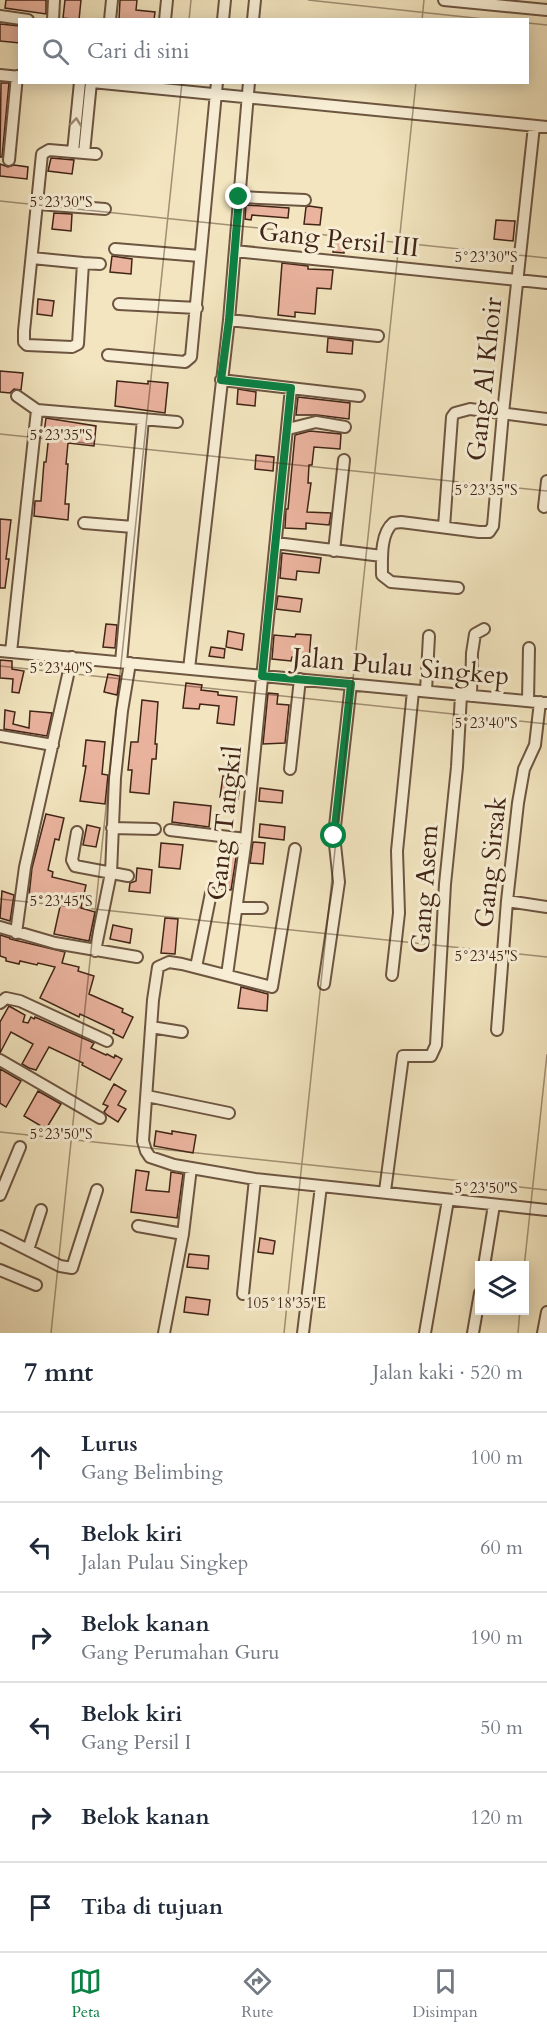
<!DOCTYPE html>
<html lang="id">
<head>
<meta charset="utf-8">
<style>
	:root { --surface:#fff; --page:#f6f6f7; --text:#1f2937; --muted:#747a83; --line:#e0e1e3; --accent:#0b8043 }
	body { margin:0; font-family:Cardo,serif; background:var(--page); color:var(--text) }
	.controls { position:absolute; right:18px; bottom:18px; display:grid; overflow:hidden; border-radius:0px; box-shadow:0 3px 15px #0003 }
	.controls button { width:54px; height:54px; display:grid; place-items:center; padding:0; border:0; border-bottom:2px solid var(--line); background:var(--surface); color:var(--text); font:30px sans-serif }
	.stop { position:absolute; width:18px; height:18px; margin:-14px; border:4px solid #0b8043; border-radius:50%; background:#fff }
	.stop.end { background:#0b8043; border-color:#fff; box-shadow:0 2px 6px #0008 }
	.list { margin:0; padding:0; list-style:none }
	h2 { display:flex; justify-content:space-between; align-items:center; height:78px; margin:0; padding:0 24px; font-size:26px }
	h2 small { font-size:20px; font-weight:400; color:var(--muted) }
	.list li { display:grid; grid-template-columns:39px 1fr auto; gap:18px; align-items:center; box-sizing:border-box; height:90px; padding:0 24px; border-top:2px solid var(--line) }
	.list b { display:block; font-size:22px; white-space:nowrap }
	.list p { margin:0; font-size:20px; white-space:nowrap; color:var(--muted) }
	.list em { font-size:20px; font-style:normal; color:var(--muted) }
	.icon { flex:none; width:33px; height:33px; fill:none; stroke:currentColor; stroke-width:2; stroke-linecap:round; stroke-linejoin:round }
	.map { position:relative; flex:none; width:547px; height:1333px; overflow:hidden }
	.search { position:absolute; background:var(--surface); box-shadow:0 3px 15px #0003; left:18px; right:18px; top:18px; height:66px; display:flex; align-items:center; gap:15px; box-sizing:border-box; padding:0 21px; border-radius:0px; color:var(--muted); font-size:22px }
	.sheet { height:618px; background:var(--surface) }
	nav { display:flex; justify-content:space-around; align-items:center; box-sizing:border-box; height:84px; border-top:2px solid var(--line); background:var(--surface); font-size:16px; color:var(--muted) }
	nav a { display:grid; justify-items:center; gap:3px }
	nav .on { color:var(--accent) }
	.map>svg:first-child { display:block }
</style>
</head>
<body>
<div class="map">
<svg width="547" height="1333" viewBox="0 0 547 1333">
	<rect width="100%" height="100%" fill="#f2e5bf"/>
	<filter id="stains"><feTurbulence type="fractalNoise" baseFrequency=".00333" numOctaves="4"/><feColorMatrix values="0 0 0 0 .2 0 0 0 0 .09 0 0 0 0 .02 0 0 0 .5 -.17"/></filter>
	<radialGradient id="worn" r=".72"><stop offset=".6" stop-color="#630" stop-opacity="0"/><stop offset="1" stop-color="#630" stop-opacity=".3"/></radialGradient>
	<path fill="#eab39e" stroke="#412517" stroke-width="1.5" d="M6,0h40v14l-41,-6z
		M65,0h16l-2,20 -16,-2z
		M120,0h17l-1,10 19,2 -1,8h-35z
		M0,24l20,2v17l-20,-2z
		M1,83h8l-7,74h-2z
		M51,158l23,2 -2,14 -24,-3z
		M0,164l8,3 6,-2 14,2 -1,12 -27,-3z
		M246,205l43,3 -1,10 -36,-3 -1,5 -6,-1z
		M309,206l13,2 -2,17 -16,-1 2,-17z
		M54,213l18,1 -1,17 -19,-2z
		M496,220l19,1 -2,20 -19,-2z
		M335,235l11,2 -2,16 -11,-1z
		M112,256l20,3 -1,15 -21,-2z
		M282,263l26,3v3l25,1 -2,19 -14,-1 -2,26 -20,-2v5l-17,-2z
		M38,299l16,2 -2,15 -15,-2z
		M328,338l25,3 -1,13 -25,-2z
		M0,371l23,2 -2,17 -7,-1 -4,4 -10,-1z
		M117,381l31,3v-3l20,2 -3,30 -50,-7z
		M238,389l18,3 -1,14 -18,-2z
		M298,397l52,6 -1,16 -32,-4h-21z
		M46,418l50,8 -2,20 -26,-3 -2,21h2l-3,40h4l-1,16 -34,-4 1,-15h6l3,-39h2l3,-28 -5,-1z
		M310,431l31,3 -1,15 -26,-2 -2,18h-3l-1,18h3l-4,29 24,1 -2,12 -23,-2v6l-21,-1 1,-19h2l7,-74z
		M256,455l18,2 -1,14 -18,-2z
		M0,519l11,1 -5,39h3l-4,29h-5z
		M282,553l39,5 -2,15 -22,-2 -1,9 -16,-2z
		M278,596l24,3 -2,13 -24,-3z
		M106,624l11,1 -2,23 -12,-1z
		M228,631l16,3 -2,16 -16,-3z
		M296,634l15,1 -2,24 -17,-2 -1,4 -19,-2 2,-24 21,2z
		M211,647l14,2 -1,9 -15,-2z
		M0,660l12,1v8l12,2 -5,22 -7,-1 1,-13 -13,-1z
		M108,674l12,2 -3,19 -13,-3z
		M186,683l16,2 -1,5 17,2v3l19,2 -3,28 -17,-2 2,-17 -19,-2 -1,5 -16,-1z
		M268,693l10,1 -1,10 12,1 -4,38 -22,1z
		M142,700l16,2 -3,42h2l-1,15h-4l-3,35 -19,-2 2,-22h-4l3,-28h7z
		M5,710l10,2 -2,12 16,4 1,-17 22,2 -5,23 -43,-7z
		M86,740l19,2 -3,32 6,1 -3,29 -25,-3 6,-35h-3z
		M223,776l18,2 -3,21 -18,-2z
		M260,788l23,3 -1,12 -23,-2z
		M174,802l37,4 -2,21 -37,-5z
		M46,814l18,4 -5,22 -4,-1 -7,31 5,2 -1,5 34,8 -5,23 14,4 -6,29 -35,-7 7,-32 -32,-6 3,-28z
		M260,824l25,3 -1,13 -25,-3z
		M87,825l13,3 -4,19 -13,-2z
		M253,842l12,1 -2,21 -13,-1z
		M161,843l22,2 -3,24 -21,-2z
		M223,849l14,2 -6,39 -12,-1z
		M137,868l15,2 -2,23 -21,-2 1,-8 6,-2z
		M2,891l12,4 -4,26 -10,-3z
		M165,918l13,1 -3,35 -14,-1z
		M113,925l19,4 -2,14 -20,-4z
		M0,935l10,3v1l55,13 -3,11 17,4 -1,4 16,5 -5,18 34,15 -1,3 11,5 -10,21 -10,-5 1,-3 -34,-16 -1,3 -39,-19 15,-31 -17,-4 -1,2 -17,-4 -1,3 -13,-3v-3l-6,-2z
		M241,987l27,7 -1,17 -29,-3z
		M9,1006l16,9 -2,7 5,1 3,-6 3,2 1,-2 59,26 -3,5 15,7 1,-1 7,4 1,-3 7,4 -12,21 -28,-15 1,-2 -34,-16 -13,23 -7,-2 -7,-4 11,-20 -22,-12 -11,21v-31z
		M0,1069l21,12 -15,26 -6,-4z
		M114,1084l12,7 -8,14 8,4 -8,13 -11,-7 -3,-3 4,-6 -5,-2z
		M38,1091l23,13 -15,25 -22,-13z
		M156,1131l16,3v-3l24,4 -3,18 -39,-7z
		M136,1170l13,2 -3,18 23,2 2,-20 12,2 -6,44 -46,-6z
		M260,1238l15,3 -2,13 -15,-2z
		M189,1254l20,2 -1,13 -21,-2z
		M186,1297l24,3 -2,15 -24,-3z"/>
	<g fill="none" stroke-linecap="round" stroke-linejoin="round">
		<g stroke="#6d5541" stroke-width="14">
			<path id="minor" d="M444,0l103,10
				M0,16l28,4
				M53,20l1,-20
				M110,20l2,-20
				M165,20l2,-20
				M223,20l2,-20
				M253,20l2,-20
				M0,75l20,2
				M92,82l455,45
				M73,152l7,-70
				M84,153l7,-71
				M96,154l-47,-4 -7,4 -18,177v11l3,3 45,2 6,-3 5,-81 17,1
				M9,160l8,-84
				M239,197l66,3
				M38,204l67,5
				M115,249l85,7
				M235,251l312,32
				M32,258l51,5
				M119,304l78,4
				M229,320l149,16
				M108,355l77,7 6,-5 26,-275
				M221,380l138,16
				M17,396l20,14 140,12
				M288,429l28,-7 29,5
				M544,507l3,-26
				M84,523l49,4
				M444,527l8,-110 3,-4 15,-4 77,10
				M276,543l106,13
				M334,551l10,-91
				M458,588l-67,-6 -9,-7c0,-15 -2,-41 11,-52l8,-1 78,10h10l4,-6 10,-113 31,-287
				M0,651l547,52
				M11,652l26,-242
				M121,662l22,-243
				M189,669l40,-349 20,-238
				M426,691l3,-55
				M471,696l1,-43 3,-19 9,-5
				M528,701l1,-53
				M0,736l53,9
				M290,769l10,-90
				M112,828l43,1
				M170,830l76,9
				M77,832l-5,28 3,6 53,10
				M295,849l-23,138 -90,-23 -13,-2 -11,5 -5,33 -10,141 3,10 4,6 24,8 81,14 292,31
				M507,901l40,6
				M238,908h24
				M0,927l55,16 82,14
				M16,933l9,-66 47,-210
				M95,951l16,-78 4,-95 7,-67 8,-48
				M196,967l15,-74
				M227,975l19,-136 45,-451
				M392,975l7,-62 -2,-62 16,-160
				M324,984l15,-102 -5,-47 17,-151
				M0,1003l6,-5 14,3 87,40
				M151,1027l31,5
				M497,1030l10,-129 11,-98 6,-34 11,-24 5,-43
				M0,1060l100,58
				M147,1096l82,17
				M385,1191l18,-135h28l5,-11 9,-161 12,-117 4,-72
				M0,1195l20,-48
				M138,1226l45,8
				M0,1236l60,30 12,2 25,-78
				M28,1250l13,-40
				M484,1266l10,-61
				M0,1270l36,15
				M243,1294l12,-115
				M164,1333l19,-99 8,-66
				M303,1333l18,-147
				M425,1333l23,-133
				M473,1333l7,-40
				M543,1333l4,-21"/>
		</g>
		<use href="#minor" stroke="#f7eed5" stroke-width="10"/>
	</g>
	<defs><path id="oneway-chevron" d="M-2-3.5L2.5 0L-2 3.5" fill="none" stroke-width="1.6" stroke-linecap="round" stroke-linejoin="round" transform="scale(1.5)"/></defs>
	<use stroke="#9c8a76" href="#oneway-chevron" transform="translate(76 122) rotate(-84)"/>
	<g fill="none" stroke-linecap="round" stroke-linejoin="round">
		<path stroke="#0b8043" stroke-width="8" d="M239,197l-10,123 -8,60 70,8 -29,288 89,8 -17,152"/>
	</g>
	<path fill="none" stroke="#412517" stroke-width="1.5" stroke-opacity="0.45" d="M308,0l185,20M189,20l2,-20M422,20l2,-20M528,23l19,2M0,201l547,57M0,434l547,57M0,666l547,58M0,899l547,58M0,1132l547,58M524,1268l23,-214M51,1333l131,-1251M284,1333l132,-1251M518,1333l2,-23"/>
	<g text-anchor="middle" stroke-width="6" stroke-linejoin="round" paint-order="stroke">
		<g font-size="26" fill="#412517" stroke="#f7eed5">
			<text transform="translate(339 239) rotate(6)" y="9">Gang Persil III</text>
			<text transform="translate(484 379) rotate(-84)" y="9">Gang Al Khoir</text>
			<text transform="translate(401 666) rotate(5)" y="9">Jalan Pulau Singkep</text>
			<text transform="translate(224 823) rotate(-84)" y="9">Gang Tangkil</text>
			<text transform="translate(490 862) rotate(-84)" y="9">Gang Sirsak</text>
			<text transform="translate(424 889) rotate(-86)" y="9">Gang Asem</text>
		</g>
	</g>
	<g font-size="15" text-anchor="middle" fill="#412517" stroke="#f7eed5" stroke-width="6" stroke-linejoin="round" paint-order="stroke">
		<text x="61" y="207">5°23'30"S</text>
		<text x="486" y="262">5°23'30"S</text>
		<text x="61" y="440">5°23'35"S</text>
		<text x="486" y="495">5°23'35"S</text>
		<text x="61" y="673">5°23'40"S</text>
		<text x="486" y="728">5°23'40"S</text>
		<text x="61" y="906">5°23'45"S</text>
		<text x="486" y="961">5°23'45"S</text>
		<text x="61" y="1139">5°23'50"S</text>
		<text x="486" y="1193">5°23'50"S</text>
		<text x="286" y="1308">105°18'35"E</text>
	</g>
	<rect width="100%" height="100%" filter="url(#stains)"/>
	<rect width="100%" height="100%" fill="url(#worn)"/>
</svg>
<div class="controls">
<button><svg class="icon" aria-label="layers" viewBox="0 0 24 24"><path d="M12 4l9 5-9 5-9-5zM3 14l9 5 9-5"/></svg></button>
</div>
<div class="stop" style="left:334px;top:836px"></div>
<div class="stop end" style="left:239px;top:197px"></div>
<div class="search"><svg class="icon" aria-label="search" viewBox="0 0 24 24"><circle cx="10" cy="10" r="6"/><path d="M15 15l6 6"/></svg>Cari di sini</div>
</div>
<section class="sheet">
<h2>7 mnt<small>Jalan kaki · 520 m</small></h2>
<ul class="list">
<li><svg class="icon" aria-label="ahead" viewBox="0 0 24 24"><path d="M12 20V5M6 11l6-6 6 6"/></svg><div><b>Lurus</b><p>Gang Belimbing</p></div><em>100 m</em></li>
<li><svg class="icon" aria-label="left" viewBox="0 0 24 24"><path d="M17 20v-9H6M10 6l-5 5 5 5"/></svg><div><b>Belok kiri</b><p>Jalan Pulau Singkep</p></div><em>60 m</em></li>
<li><svg class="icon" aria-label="right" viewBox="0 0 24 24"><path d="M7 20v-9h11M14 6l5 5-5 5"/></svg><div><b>Belok kanan</b><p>Gang Perumahan Guru</p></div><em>190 m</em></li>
<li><svg class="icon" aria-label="left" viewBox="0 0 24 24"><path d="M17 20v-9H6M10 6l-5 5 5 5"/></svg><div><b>Belok kiri</b><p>Gang Persil I</p></div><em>50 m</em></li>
<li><svg class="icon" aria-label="right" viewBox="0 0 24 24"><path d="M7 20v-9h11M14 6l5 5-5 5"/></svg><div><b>Belok kanan</b></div><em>120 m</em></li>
<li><svg class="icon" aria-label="arrive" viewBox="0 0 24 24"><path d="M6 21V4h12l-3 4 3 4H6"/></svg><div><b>Tiba di tujuan</b></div></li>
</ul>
</section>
<nav>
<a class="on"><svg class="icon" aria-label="map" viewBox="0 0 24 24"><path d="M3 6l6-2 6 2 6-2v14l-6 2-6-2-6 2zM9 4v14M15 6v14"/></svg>Peta</a>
<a><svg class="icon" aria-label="directions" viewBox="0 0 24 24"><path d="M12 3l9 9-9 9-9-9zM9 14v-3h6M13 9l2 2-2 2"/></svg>Rute</a>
<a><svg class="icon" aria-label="saved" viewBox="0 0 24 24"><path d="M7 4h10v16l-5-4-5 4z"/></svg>Disimpan</a>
</nav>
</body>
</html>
